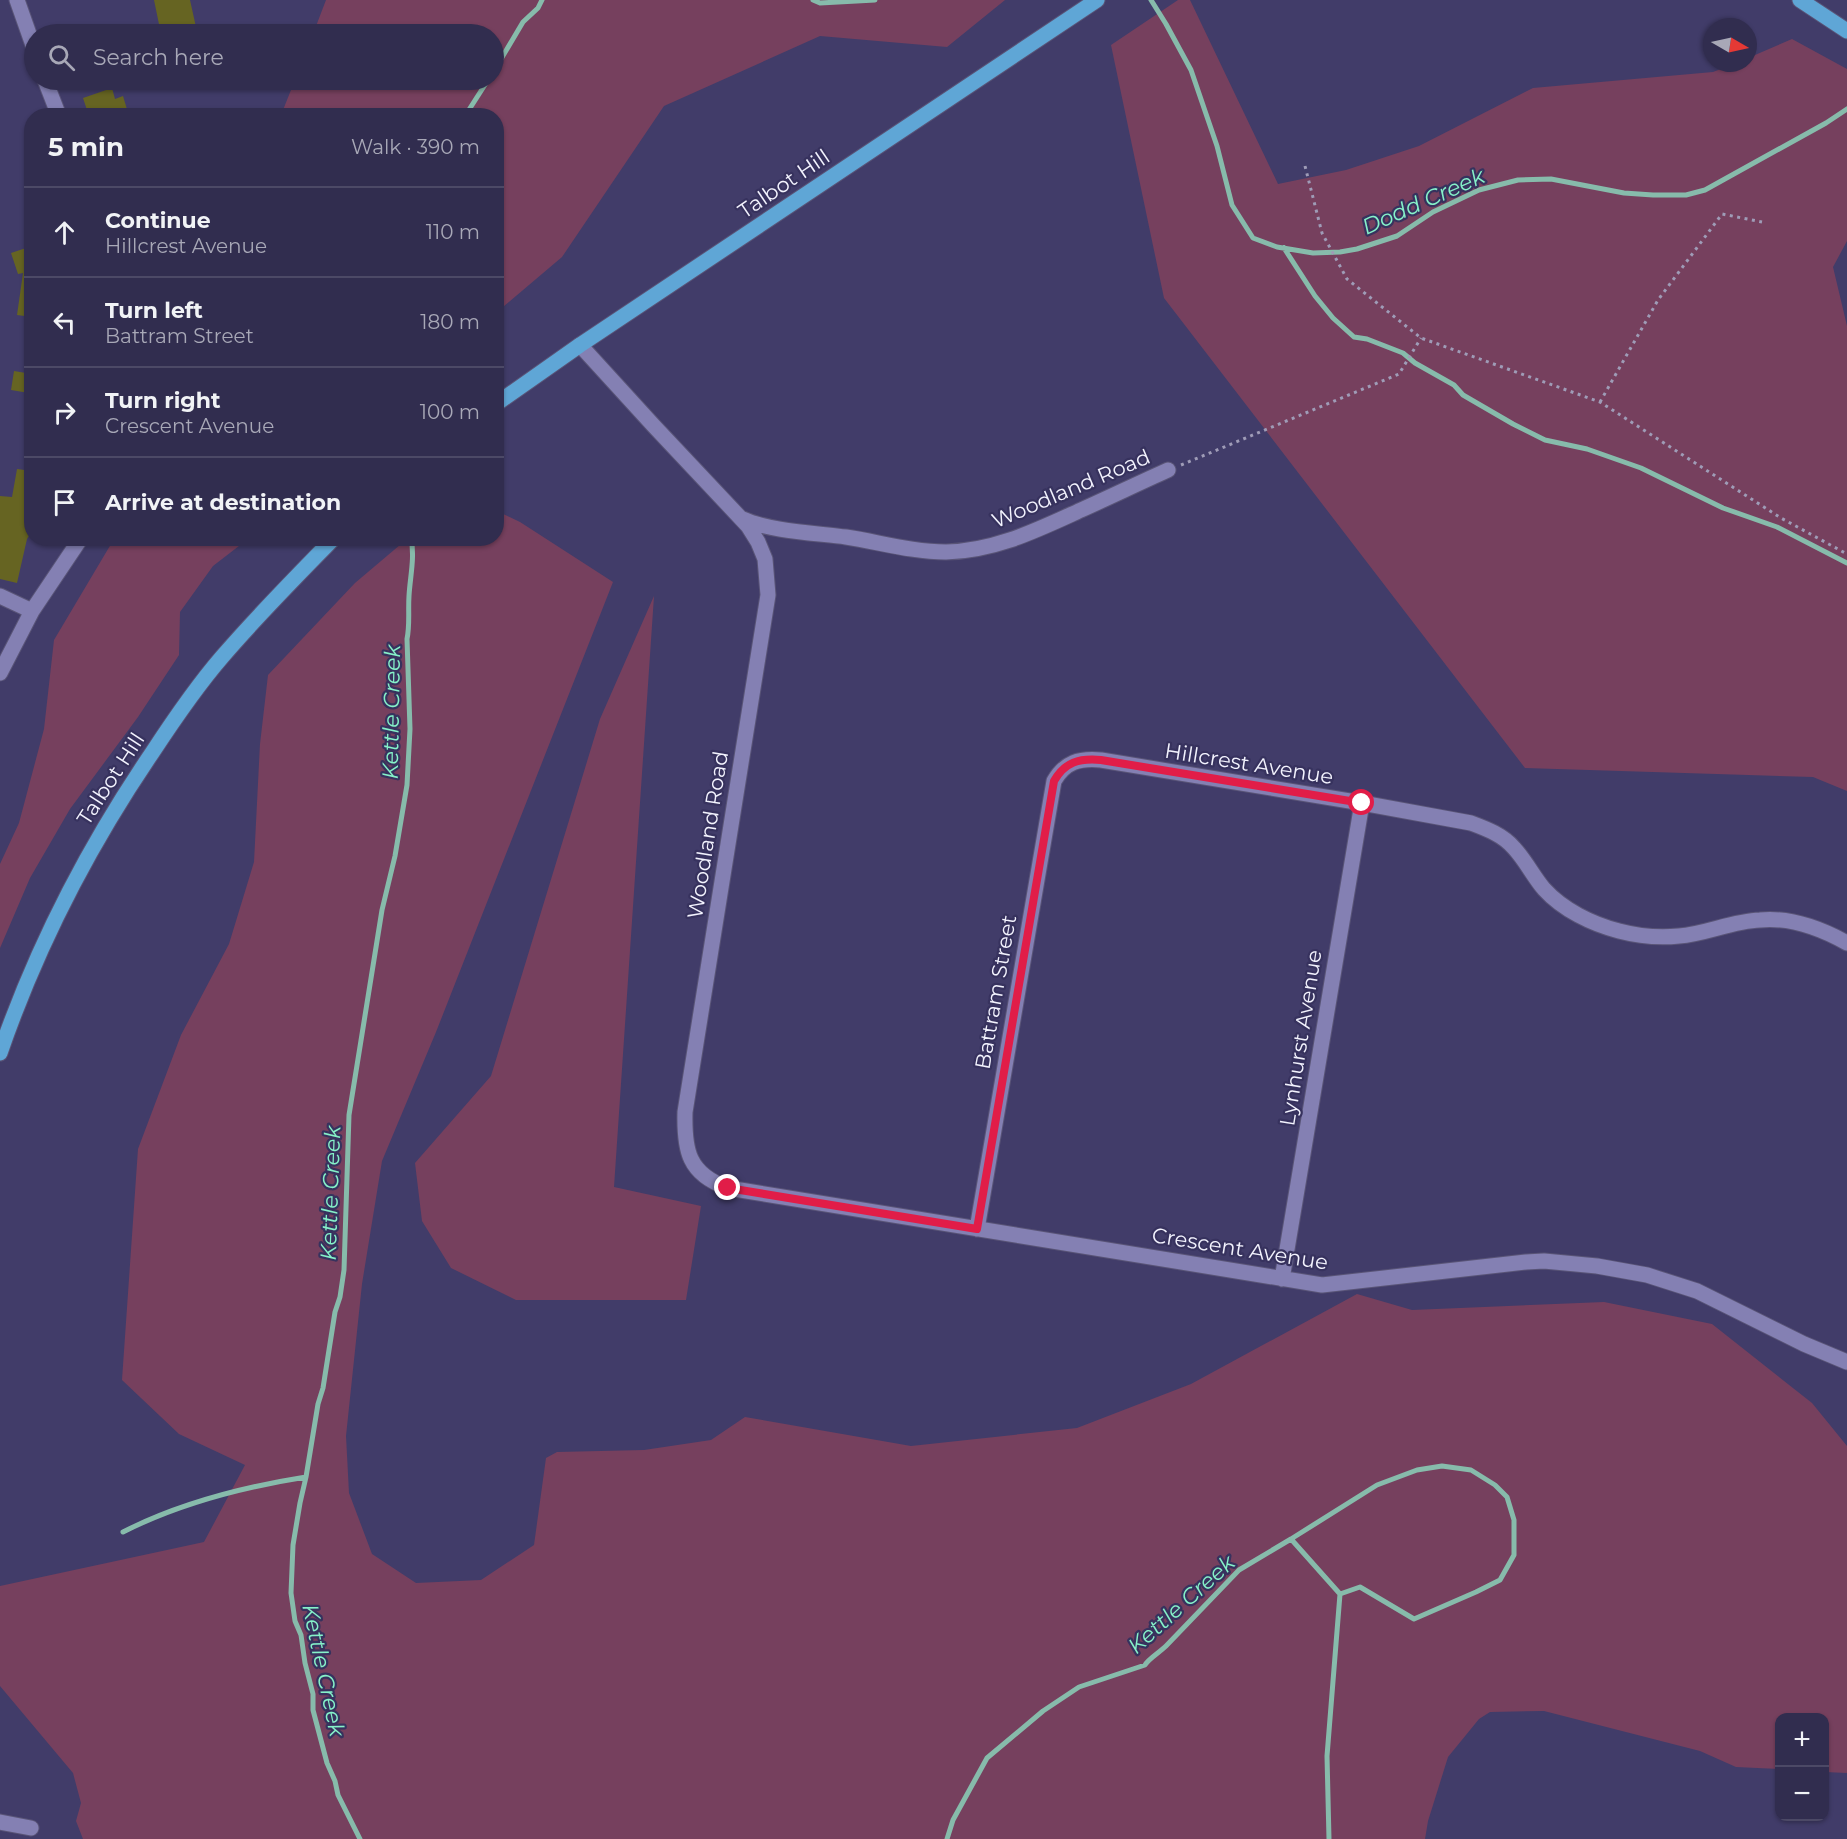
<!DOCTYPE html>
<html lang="en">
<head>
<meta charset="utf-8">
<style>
	:root { --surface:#312d4f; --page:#3d3959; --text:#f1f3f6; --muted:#a8a8b7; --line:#4c4966 }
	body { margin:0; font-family:Montserrat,sans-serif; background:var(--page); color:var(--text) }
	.controls { position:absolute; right:18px; bottom:18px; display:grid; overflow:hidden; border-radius:12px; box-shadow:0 2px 4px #0004 }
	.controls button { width:54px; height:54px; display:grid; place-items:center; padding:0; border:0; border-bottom:2px solid var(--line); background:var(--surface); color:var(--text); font:30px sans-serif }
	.compass { position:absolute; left:1703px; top:18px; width:54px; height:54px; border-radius:50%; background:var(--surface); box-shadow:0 2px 4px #0004; rotate:99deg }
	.stop { position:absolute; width:18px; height:18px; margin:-14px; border:4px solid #e11d48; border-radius:50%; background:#fff }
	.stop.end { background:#e11d48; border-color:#fff; box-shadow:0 2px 6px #0008 }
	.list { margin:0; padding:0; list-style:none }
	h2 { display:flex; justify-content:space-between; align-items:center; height:78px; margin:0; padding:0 24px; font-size:26px }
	h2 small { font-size:20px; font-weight:400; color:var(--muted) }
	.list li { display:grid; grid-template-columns:39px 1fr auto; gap:18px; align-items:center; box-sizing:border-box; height:90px; padding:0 24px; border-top:2px solid var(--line) }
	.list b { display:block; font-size:22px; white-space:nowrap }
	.list p { margin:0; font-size:20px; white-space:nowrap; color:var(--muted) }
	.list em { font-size:20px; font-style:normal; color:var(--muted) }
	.icon { flex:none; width:33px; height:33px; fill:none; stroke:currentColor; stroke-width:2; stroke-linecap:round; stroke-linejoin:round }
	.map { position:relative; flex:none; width:1847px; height:1839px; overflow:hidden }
	.search { position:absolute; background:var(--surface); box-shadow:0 2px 4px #0004; left:24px; top:24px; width:480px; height:66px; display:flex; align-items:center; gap:15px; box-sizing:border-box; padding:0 21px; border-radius:33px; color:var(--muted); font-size:22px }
	.panel { position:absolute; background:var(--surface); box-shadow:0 2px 4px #0004; left:24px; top:108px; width:480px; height:438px; border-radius:24px }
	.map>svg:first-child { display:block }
</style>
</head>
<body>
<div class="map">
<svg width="1847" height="1839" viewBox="0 0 1847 1839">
	<rect width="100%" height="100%" fill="#413c69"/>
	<path fill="#76405e" d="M326,0h679l-58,47 -127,-11 -156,70 -102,151 -65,55 -1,-196 -215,-1 14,-35h199v-46h-181z
		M1178,0h12l88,184 68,-14 73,-24 114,-58 180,-16 23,-9h12v-5l44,-19 55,30v172l-14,26 14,59v465l-34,-14 -288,-9 -361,-470 -53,-253z
		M497,511l23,11 93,60 -177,450 -54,129 -20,123 -16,152 3,57 23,61 44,29 65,-3 53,-35 12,-87 11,-6 87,-2 67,-10 34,-23 166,29 166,-18 114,-44 166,-90 55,16 192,-8 108,22 100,79 35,43v327l-22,-1 -1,-54h-44l-1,51 -43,-2 -36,-16 -156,-40 -54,1 -11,7 -31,38 -20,64 -3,18h-1342l-7,-18 5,-18 -8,-30 -73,-87v-100l204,-44 41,-77 -66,-31 -57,-54 16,-231 43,-114 48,-91 25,-82 6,-118 8,-69 87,-92 52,-44 89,-1z
		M114,539h134l-35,27 -33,46 -1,43 -41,62 -68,92 -40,69 -30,70v-84l19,-41 25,-94 10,-89z
		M654,596l-40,591 87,19 -15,94h-170l-65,-32 -29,-47 -7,-58 76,-87 109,-357z"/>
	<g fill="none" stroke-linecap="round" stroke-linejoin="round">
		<path stroke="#87bbab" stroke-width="5" d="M813,0l7,3 55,-3
			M1151,0l15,24 25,46 26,76 15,59 21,33 24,9 36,6 27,-1 17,-3 40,-13 36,-24 46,-22 39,-10 33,-1 73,14 29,2h33l19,-5 121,-67 21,-14
			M494,71l29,-49 15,-14 4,-8
			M465,116l23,-36
			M1284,248l31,48 18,22 21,19 13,2 36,14 12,10 39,22 9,10 50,29 32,16 42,9 54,19 82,40 54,19 70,36
			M123,1532c57,-29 120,-45 183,-55
			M1291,1539l86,-54 40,-15 25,-4 29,4 24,15 12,12 7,23v35l-14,25 -24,12 -62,27 -54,-32 -20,7
			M360,1839l-22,-44 -3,-14 -8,-18 -14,-53v-16l-8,-31 -4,-28 -6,-14 -4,-28 2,-48 7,-42 6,-26 12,-73 5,-16 12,-76 5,-15 4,-27 5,-155 33,-205 13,-54 12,-71 3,-56 -3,-90c3,-14 1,-28 2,-43 1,-19 6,-38 2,-58
			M947,1839l6,-19 34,-62 56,-47 36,-24 66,-22c3,-6 15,-13 21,-19l73,-76 52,-31 49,55 -13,162 2,83"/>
	</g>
	<path fill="#666422" d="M154,0h36l6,27 -35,7z
		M112,88l3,11 8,-3 6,20h-40l-6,-18z
		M32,246v24l-8,2 8,1v44l-15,-2 6,-42 -5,1 -7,-21z
		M14,371l18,3 -3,19 -18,-3z
		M17,469l15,2v60l-5,8 -10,44 -17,-4v-83l12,1z"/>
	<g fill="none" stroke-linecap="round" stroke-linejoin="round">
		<g stroke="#595477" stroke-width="17">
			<path id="minor" d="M17,0l17,48
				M45,80l14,36
				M580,345l73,80 95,101 10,16 7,17 3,36 -83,517c-1,38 3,62 43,76l594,97 204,-23 18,-1 53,5 50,9 50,16 107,53 43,18
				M743,519c26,12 73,14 103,18 33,5 66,15 100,15 49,-1 91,-22 135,-42 29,-13 58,-27 87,-40
				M0,596l32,15
				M0,673l32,-62 49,-73
				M977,1229l77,-448c11,-19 25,-23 47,-21l261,43 109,20c16,6 32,12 43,25 12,13 19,28 30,41 19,21 48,35 75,42 19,5 40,7 60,5 27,-2 53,-15 81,-16 30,-3 60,8 87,23
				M1282,1279l80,-476
				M0,1822l31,6"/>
		</g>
		<g stroke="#595477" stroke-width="17">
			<path id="major" d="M1800,0l47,31
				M496,404l84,-59 517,-345
				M0,1053c37,-107 88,-206 152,-300 21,-32 44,-66 70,-96 35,-41 74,-80 112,-119"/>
		</g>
		<path stroke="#9f9cb7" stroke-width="3" stroke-dasharray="3 4.5" stroke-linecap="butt" d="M1305,166l17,67 25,46 74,59 179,64 181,116 66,36
			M1600,402l58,-102 64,-86 40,8
			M1181,465l218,-91 22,-36"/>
		<use href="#minor" stroke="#8480b3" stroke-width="15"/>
		<use href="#major" stroke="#5fa6d6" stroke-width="15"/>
	</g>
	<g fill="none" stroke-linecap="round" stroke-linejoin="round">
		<path stroke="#e11d48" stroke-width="8" d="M728,1188l249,41 77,-448c11,-19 25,-23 47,-21l261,43"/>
	</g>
	<g text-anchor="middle" stroke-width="4.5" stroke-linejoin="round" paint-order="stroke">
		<g font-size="21" fill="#f3f3fe" stroke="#37325e">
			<text transform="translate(784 184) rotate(-34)" y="7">Talbot Hill</text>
			<text transform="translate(1071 489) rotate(-23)" y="7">Woodland Road</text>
			<text transform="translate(1249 764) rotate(9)" y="7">Hillcrest Avenue</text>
			<text transform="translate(111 779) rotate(-57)" y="7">Talbot Hill</text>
			<text transform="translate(708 835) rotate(-81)" y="7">Woodland Road</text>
			<text transform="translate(996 992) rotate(-80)" y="7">Battram Street</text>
			<text transform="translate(1301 1038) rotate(-81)" y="7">Lynhurst Avenue</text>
			<text transform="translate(1240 1249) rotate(9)" y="7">Crescent Avenue</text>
		</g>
		<g font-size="22" font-style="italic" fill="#86f2c9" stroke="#37325e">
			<text transform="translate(1423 201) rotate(-24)" y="8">Dodd Creek</text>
			<text transform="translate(391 712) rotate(-89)" y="8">Kettle Creek</text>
			<text transform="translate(330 1193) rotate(-88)" y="8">Kettle Creek</text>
			<text transform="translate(1181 1604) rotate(-42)" y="8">Kettle Creek</text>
			<text transform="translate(324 1670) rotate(78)" y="8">Kettle Creek</text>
		</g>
	</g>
</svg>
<div class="controls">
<button>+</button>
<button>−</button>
</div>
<svg class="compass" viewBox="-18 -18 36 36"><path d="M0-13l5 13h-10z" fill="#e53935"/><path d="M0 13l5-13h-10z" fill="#a8a8b7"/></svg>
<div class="stop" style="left:1362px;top:803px"></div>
<div class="stop end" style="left:728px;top:1188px"></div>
<div class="search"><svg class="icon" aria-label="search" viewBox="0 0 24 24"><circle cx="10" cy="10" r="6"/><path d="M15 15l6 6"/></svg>Search here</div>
<section class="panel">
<h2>5 min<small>Walk · 390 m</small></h2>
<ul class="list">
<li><svg class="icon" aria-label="ahead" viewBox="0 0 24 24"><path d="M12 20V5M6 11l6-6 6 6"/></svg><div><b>Continue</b><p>Hillcrest Avenue</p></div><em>110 m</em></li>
<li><svg class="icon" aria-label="left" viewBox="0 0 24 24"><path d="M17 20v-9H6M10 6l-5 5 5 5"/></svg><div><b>Turn left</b><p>Battram Street</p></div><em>180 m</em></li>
<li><svg class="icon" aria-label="right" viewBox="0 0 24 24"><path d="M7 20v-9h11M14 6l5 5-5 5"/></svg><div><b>Turn right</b><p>Crescent Avenue</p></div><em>100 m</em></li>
<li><svg class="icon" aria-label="arrive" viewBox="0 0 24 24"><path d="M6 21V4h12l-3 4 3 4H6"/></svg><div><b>Arrive at destination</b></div></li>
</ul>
</section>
</div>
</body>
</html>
